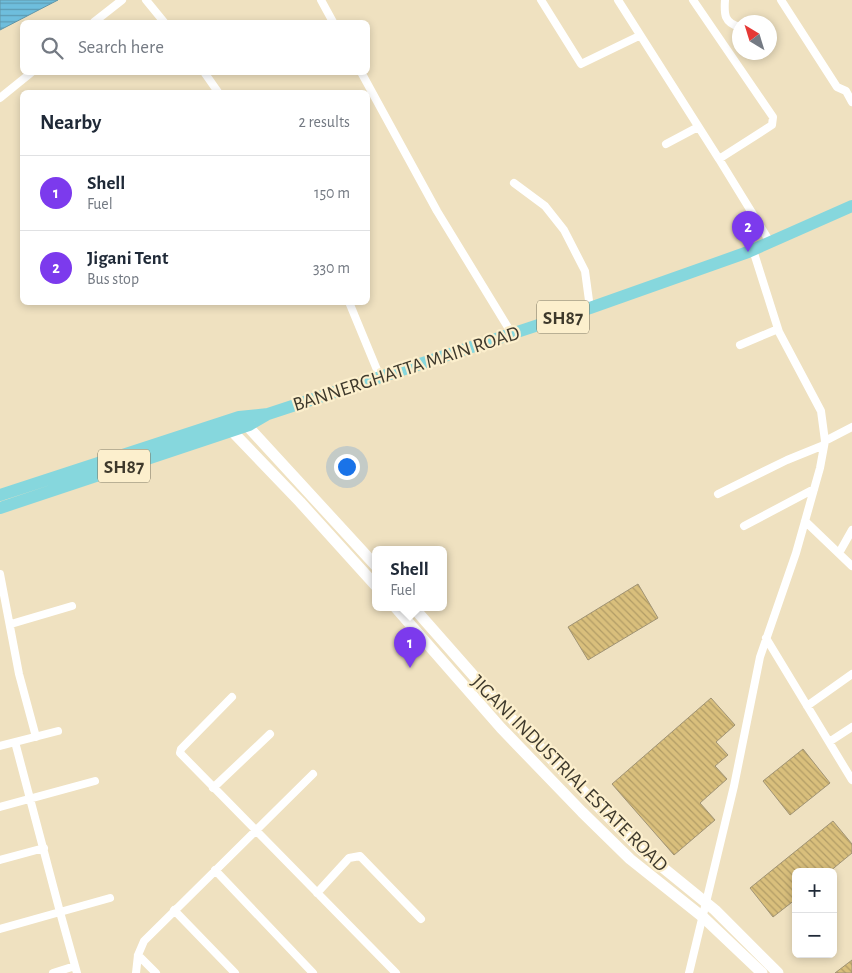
<!DOCTYPE html>
<html lang="en">
<head>
<meta charset="utf-8">
<style>
	:root { --surface:#fff; --page:#f6f6f7; --text:#1f2937; --muted:#747a83; --line:#e0e1e3; --accent:#7c3aed }
	body { margin:0; font-family:"Alegreya Sans",sans-serif; background:var(--page); color:var(--text) }
	.controls { position:absolute; right:15px; bottom:15px; display:grid; overflow:hidden; border-radius:8px; box-shadow:0 2px 8px #0003 }
	.controls button { width:45px; height:45px; display:grid; place-items:center; padding:0; border:0; border-bottom:1px solid var(--line); background:var(--surface); color:var(--text); font:25px sans-serif }
	.compass { position:absolute; left:732px; top:15px; width:45px; height:45px; border-radius:50%; background:var(--surface); box-shadow:0 2px 8px #0003; rotate:322deg }
	.you { position:absolute; left:346px; top:466px; width:18px; height:18px; margin:-12px; border:4px solid #fff; border-radius:50%; background:#1a73e8; box-shadow:0 0 0 8px #1a73e833 }
	.badge { display:grid; place-items:center; width:32px; height:32px; border-radius:50%; background:var(--accent); color:#fff; font-size:16px; font-weight:700 }
	.pin { position:absolute; translate:-50% -41px; filter:drop-shadow(0 1px 2px #0008) }
	.pin::after { content:''; position:absolute; top:26px; width:18px; height:15px; background:inherit; clip-path:polygon(0 0,100% 0,50% 100%) }
	.popup { position:absolute; left:372px; top:546px; width:75px; height:65px; box-sizing:border-box; display:grid; place-content:center; border-radius:8px; background:var(--surface); filter:drop-shadow(0 1px 4px #0005); font-size:16px; white-space:nowrap; color:var(--muted) }
	.popup b { font-size:19px; color:var(--text) }
	.popup::after { content:''; position:absolute; left:50%; top:100%; margin-left:-10px; border:10px solid transparent; border-top-color:var(--surface) }
	.list { margin:0; padding:0; list-style:none }
	h2 { display:flex; justify-content:space-between; align-items:center; height:65px; margin:0; padding:0 20px; font-size:21px }
	h2 small { font-size:16px; font-weight:400; color:var(--muted) }
	.list li { display:grid; grid-template-columns:32px 1fr auto; gap:15px; align-items:center; box-sizing:border-box; height:75px; padding:0 20px; border-top:1px solid var(--line) }
	.list b { display:block; font-size:19px; white-space:nowrap }
	.list p { margin:0; font-size:16px; white-space:nowrap; color:var(--muted) }
	.list em { font-size:16px; font-style:normal; color:var(--muted) }
	.icon { flex:none; width:28px; height:28px; fill:none; stroke:currentColor; stroke-width:2; stroke-linecap:round; stroke-linejoin:round }
	.map { position:relative; flex:none; width:852px; height:973px; overflow:hidden }
	.search { position:absolute; background:var(--surface); box-shadow:0 2px 8px #0003; left:20px; top:20px; width:350px; height:55px; display:flex; align-items:center; gap:12px; box-sizing:border-box; padding:0 18px; border-radius:8px; color:var(--muted); font-size:19px }
	.panel { position:absolute; background:var(--surface); box-shadow:0 2px 8px #0003; left:20px; top:90px; width:350px; height:215px; border-radius:8px }
	.map>svg:first-child { display:block }
</style>
</head>
<body>
<div class="map">
<svg width="852" height="973" viewBox="0 0 852 973">
	<defs>
		<pattern id="water-rules" width="6" height="5" patternUnits="userSpaceOnUse" patternTransform="scale(1.25)"><rect width="6" height="5" fill="#6ebedd"/><path d="M0 2.5h6" fill="none" stroke="#5c9bb3"/></pattern>
		<pattern id="building-back-hatch" width="6" height="6" patternUnits="userSpaceOnUse" patternTransform="scale(1.25)"><rect width="6" height="6" fill="#d9bf7c"/><path d="M-1 5l2 2M0 0l6 6M5-1l2 2" fill="none" stroke="#b19c66"/></pattern>
	</defs>
	<rect width="100%" height="100%" fill="#efe1c0"/>
	<path fill="url(#water-rules)" stroke="#6096a8" d="M0,0h58l-58,30z"/>
	<path fill="url(#building-back-hatch)" stroke="#a09374" d="M638,584l20,34 -70,42 -20,-33z
		M711,698l24,27 -19,17 12,13 -13,11 12,13 -27,24 15,17 -41,35 -62,-71z
		M803,749l27,34 -40,32 -27,-34z
		M833,821l19,23v9l-23,19h-33v27l-23,18 -23,-29z
		M852,960v13h-17z"/>
	<g fill="none" stroke-linecap="round" stroke-linejoin="round">
		<path stroke="#fff" stroke-width="8" d="M146,0l18,22
			M321,0l12,22
			M541,0l40,64 58,-28
			M618,0l101,159
			M693,0l80,117 -1,8 -53,34 51,83
			M725,0c-1,14 -1,23 15,27
			M781,0l56,87 9,4 6,11
			M94,22l28,-22
			M204,72l14,20
			M361,72l76,139 75,123
			M0,98l32,-26
			M666,144l32,-17
			M514,183l31,23 19,24 21,41 5,37
			M349,302l31,75
			M740,345l38,-16
			M825,441l27,-14
			M718,494l69,-34 37,-15
			M805,521l47,45
			M744,526l70,-37
			M839,553l13,-23
			M0,574l19,100 17,63
			M11,624l61,-18
			M766,638l86,142
			M232,697l-51,52 -1,4 216,220
			M807,706l45,-32
			M829,742l23,-15
			M0,746l58,-15
			M213,788l57,-54
			M0,807l95,-26
			M0,860l44,-12
			M215,870l98,103
			M317,893l32,-35 11,-2 61,63
			M174,910l61,63
			M0,929l60,-17 -45,-170
			M138,955l18,18
			M53,973l22,-7
			M77,973l-17,-61 50,-14
			M136,973l2,-18 6,-14 169,-167
			M689,973l45,-187 26,-129 36,-104 24,-85 5,-27 -4,-30 -42,-79 -26,-82"/>
		<path stroke="#fff" stroke-width="11" d="M242,420l134,146
			M228,427l72,75 76,84
			M395,607l106,121 81,84 48,47 74,59 58,55
			M413,607l97,110 130,132 75,61 63,63"/>
		<path stroke="#86d7dd" stroke-width="12" d="M0,495l239,-78 29,-3 322,-106 158,-56 104,-46
			M0,508l249,-83 17,-10"/>
	</g>
	<g text-anchor="middle" stroke-width="4.5" stroke-linejoin="round" paint-order="stroke">
		<g fill="#fcefcd" stroke="#77705c" stroke-width="1">
			<rect x="537" y="300.5" width="52" height="33" rx="4"/>
			<rect x="98" y="449.5" width="52" height="33" rx="4"/>
		</g>
		<g font-size="19" font-weight="bold" fill="#3e392c">
			<text x="563" y="324">SH87</text>
			<text x="124" y="473">SH87</text>
		</g>
		<g font-size="20" fill="#3e392c" stroke="#fcefcd">
			<text transform="translate(406 368) rotate(-18)" y="7">BANNERGHATTA MAIN ROAD</text>
			<text transform="translate(570 773) rotate(45)" y="7">JIGANI INDUSTRIAL ESTATE ROAD</text>
		</g>
	</g>
</svg>
<div class="controls">
<button>+</button>
<button>−</button>
</div>
<svg class="compass" viewBox="-18 -18 36 36"><path d="M0-13l5 13h-10z" fill="#e53935"/><path d="M0 13l5-13h-10z" fill="#747a83"/></svg>
<div class="you"></div>
<div class="pin badge" style="left:410px;top:668px">1</div>
<div class="popup"><b>Shell</b>Fuel</div>
<div class="pin badge" style="left:748px;top:252px">2</div>
<div class="search"><svg class="icon" aria-label="search" viewBox="0 0 24 24"><circle cx="10" cy="10" r="6"/><path d="M15 15l6 6"/></svg>Search here</div>
<section class="panel">
<h2>Nearby<small>2 results</small></h2>
<ul class="list">
<li><span class="badge">1</span><div><b>Shell</b><p>Fuel</p></div><em>150 m</em></li>
<li><span class="badge">2</span><div><b>Jigani Tent</b><p>Bus stop</p></div><em>330 m</em></li>
</ul>
</section>
</div>
</body>
</html>
